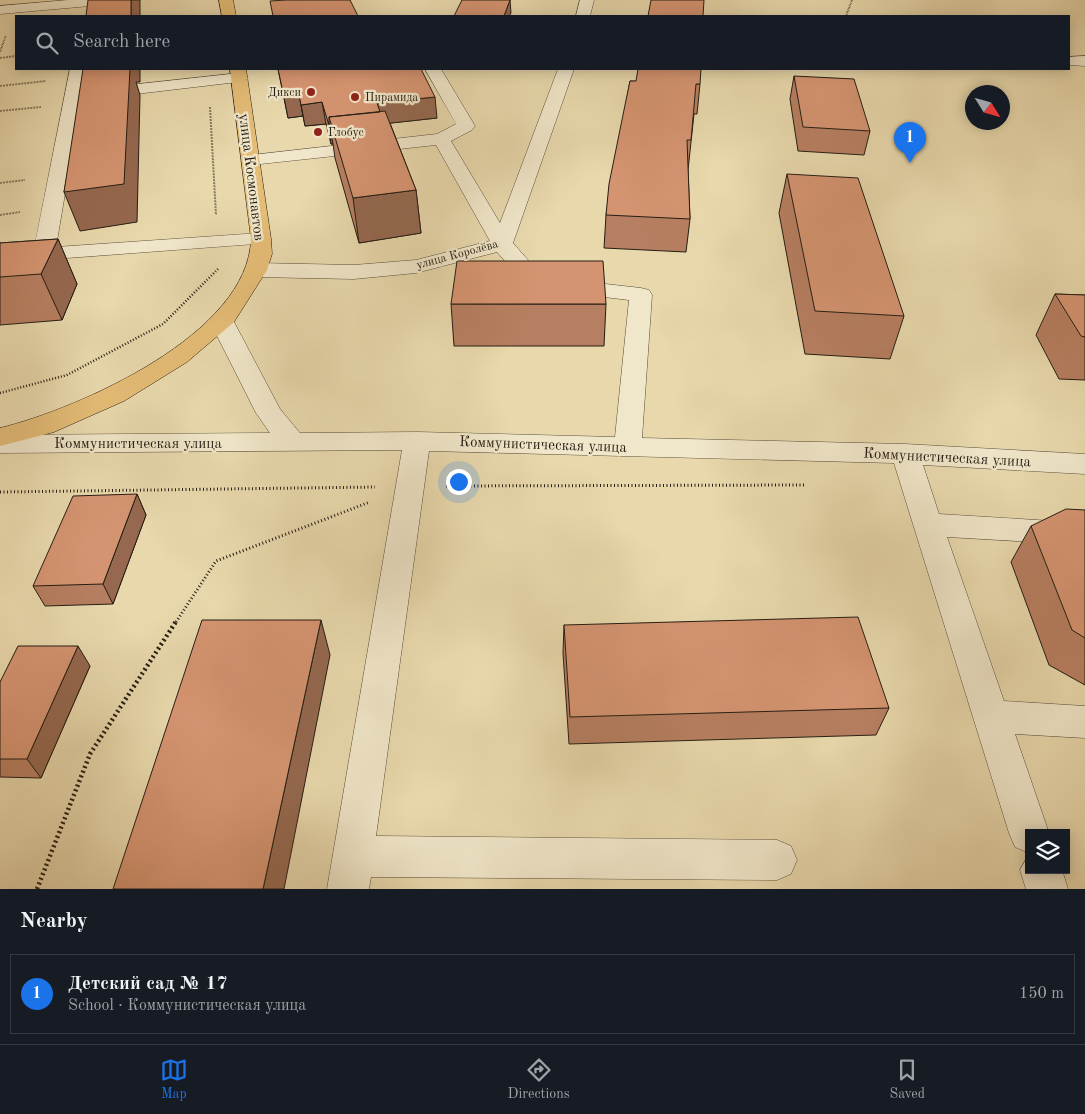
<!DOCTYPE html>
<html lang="en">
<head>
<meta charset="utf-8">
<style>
	:root { --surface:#171b24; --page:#242831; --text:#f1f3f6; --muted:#9ea1a6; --line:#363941; --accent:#1a73e8 }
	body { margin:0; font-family:"Old Standard TT",serif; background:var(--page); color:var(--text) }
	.controls { position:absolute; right:15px; bottom:15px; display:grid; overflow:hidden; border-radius:0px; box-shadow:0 2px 12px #0003 }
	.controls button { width:45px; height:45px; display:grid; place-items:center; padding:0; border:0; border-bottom:1px solid var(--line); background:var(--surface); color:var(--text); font:25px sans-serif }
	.compass { position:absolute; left:965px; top:85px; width:45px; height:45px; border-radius:50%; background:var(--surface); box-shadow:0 2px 12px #0003; rotate:127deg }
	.you { position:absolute; left:458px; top:481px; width:18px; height:18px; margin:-12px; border:4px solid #fff; border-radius:50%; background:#1a73e8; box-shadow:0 0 0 8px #1a73e833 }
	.badge { display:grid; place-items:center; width:32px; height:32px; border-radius:50%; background:var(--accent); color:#fff; font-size:16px; font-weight:700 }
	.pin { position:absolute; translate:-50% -41px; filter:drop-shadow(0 1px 2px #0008) }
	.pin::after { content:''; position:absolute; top:26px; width:18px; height:15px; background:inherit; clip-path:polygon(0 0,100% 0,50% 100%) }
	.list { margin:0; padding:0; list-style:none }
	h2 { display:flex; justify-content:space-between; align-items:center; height:65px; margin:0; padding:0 20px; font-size:21px }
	h2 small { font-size:16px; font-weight:400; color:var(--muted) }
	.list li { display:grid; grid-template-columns:32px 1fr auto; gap:15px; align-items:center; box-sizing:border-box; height:80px; margin:0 10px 10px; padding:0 10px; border:1px solid var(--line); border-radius:0px }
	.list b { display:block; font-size:19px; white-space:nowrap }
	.list p { margin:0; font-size:16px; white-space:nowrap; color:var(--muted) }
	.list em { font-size:16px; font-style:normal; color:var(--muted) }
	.icon { flex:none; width:28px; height:28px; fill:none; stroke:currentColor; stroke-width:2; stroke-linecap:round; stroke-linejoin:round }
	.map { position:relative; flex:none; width:1085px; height:889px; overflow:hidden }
	.search { position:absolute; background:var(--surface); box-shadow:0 2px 12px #0003; left:15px; right:15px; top:15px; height:55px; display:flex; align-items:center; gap:12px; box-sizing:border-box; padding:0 18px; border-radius:0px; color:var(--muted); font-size:19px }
	.sheet { height:155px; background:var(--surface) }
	nav { display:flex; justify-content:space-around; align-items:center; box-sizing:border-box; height:70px; border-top:1px solid var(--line); background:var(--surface); font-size:14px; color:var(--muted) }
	nav a { display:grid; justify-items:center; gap:2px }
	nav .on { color:var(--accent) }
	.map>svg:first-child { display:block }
</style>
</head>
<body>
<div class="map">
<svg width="1085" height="889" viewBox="0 0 1085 889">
	<rect width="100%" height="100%" fill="#e8d8ac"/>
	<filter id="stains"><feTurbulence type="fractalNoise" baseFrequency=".004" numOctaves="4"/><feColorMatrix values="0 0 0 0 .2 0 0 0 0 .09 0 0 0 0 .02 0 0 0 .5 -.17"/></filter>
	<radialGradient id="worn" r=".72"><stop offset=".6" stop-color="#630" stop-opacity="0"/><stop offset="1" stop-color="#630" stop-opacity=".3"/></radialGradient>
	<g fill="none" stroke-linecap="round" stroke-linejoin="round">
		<g stroke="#564c39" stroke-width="1">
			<path id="minor" d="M68,0h27l2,2 -7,4 -90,8v-8z
				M580,0h14l-4,16h-14z
				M1085,56v10l-16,-1v-8z
				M70,69h16l-30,178 205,-14 7,2 3,4 -3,4 -268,20v-12l34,-3z
				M425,69h16l34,57 -3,4 -21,11 49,82 58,-154h16l-61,174 30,34 98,11 8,2 3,5 -10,143 263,6 180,10v20l-162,-9 16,49 146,9v22l-138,-8 57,164 81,5v32l-70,-4 34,99h-20v20l-14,-6 -6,-14 -115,-370 -465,-12 -53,385 401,4 14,6 6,14 -6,14 -14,6 -406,-3 -2,12h-42l75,-439 -402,3v-18l270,-2 -14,-20 -46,-91 4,-5 8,-2 8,2 4,5 46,87 20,24 117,-1 198,5 14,-137 -101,-12 -31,-36 -81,21 -62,6 -98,-2 -8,-2 -3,-5 3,-5 8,-2 98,2 62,-5 74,-19 -54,-96 -185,20 -6,-1 -3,-4 3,-4 6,-1 186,-21 19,-10z
				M240,73l8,5 -2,3 -144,17 -8,-5 8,-5z
				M1029,854v16h33l6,19h-42l-6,-19z"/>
		</g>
		<g stroke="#251d13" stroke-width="1">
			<path id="major" d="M219,0h14l3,16h-14z
				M230,69h16l25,170 1,15 -5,16 -33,52 -47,40 -63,39 -70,31 -54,14v-18c78,-19 249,-94 251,-189z"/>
		</g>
		<path stroke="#251d13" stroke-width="2" stroke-dasharray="0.5 1" stroke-linecap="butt" d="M846,16l6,-16
			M0,52l6,-17
			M0,58l16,-2
			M0,86l46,-5
			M210,107l6,108
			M0,111l41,-4
			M0,183l25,-3
			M0,215l20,-3"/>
		<path stroke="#251d13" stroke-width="2.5" stroke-dasharray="1 2" stroke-linecap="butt" d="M0,393l67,-18 96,-51 55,-55"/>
		<path stroke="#251d13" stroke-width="3" stroke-dasharray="1 2.5" stroke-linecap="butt" d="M446,486l359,-1
			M0,492l375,-5
			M176,622l40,-61 154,-59"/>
		<path stroke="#251d13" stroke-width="4.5" stroke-dasharray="2 3" stroke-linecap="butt" d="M37,889l53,-135 87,-134"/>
		<use href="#minor" fill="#f0e6c9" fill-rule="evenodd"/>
		<use href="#major" fill="#e4bc76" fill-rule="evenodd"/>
	</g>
	<path fill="#b77f61" stroke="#251d13" d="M278,69l159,49 -47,5 26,67 5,43 -62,10 -24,-85 -2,-14h-2l-5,-20 -21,2 -2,-10 -15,2z
		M794,76l76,55 -6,24 -66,-4 -8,-52z
		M630,81l70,3 -3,30h-3l-6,56 2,49 -4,33 -82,-4 2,-33z
		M787,174l117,142 -14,43 -85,-5 -26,-141z
		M58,239l19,45 -15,36 -62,5v-82z
		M1055,294l30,1v85l-26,-1 -23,-44z
		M451,304h155l-2,42h-150z
		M137,494l9,21 -33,89 -68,2 -12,-20z
		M1085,510v175l-36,-20 -38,-103 20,-36z
		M564,625l325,83 -13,27 -307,9 -6,-91z
		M90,666l-49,112 -41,-1v-95z"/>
	<path fill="#95684f" stroke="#251d13" d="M131,0h9v16h-9z
		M510,0l1,13 -2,3h-5z
		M87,69h53v13h-4l4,13 -3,127 -57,9 -16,-39z
		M299,95l4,21 -15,2 -4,-21z
		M435,97l2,21 -54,6 -6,-21z
		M322,102l4,22 -21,2 -4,-21z
		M328,122h1l4,22h-2z
		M416,190l5,43 -62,10 -6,-45z
		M58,239l19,45 -15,36 -21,-46z
		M137,494l9,21 -33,89 -10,-20z
		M321,620l9,35 -46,234h-21z
		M78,646l12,20 -49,112 -14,-19z"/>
	<path fill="#d59471" stroke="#251d13" d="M88,0h43v16h-45z
		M286,0h64l8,16h-85l-3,-15z
		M462,0h48l-6,16h-50z
		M651,0h53l-1,16h-55z
		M83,69h47l-6,115 -60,8z
		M278,69h143l14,28 -58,6 3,9 -51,5v5h-1l-6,-20 -21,3 -2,-10 -15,2z
		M638,69h63l-1,15h-4l-5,56h-4l3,79 -84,-4 3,-31 16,-79 5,-24h6z
		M794,76l60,3 16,52 -67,-4z
		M385,111l31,79 -63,8 -24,-81z
		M787,174l71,4 46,138 -89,-5z
		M58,239l-17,35 -41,3v-34z
		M457,261h146l3,43h-155z
		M1055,294l30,1v42l-4,-1z
		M137,494l-34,90 -70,2 40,-90z
		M1066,509l19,1v128l-13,-8 -41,-104z
		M858,617l31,91 -319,9 -6,-92z
		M202,620h119l-58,269h-150z
		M18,646h60l-51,113h-27v-77z"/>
	<g fill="#8f2418" stroke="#f0e6c9" stroke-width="2">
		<circle cx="311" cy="92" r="5"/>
		<circle cx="355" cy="97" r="5"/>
		<circle cx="318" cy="132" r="5"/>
	</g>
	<g text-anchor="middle" stroke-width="4.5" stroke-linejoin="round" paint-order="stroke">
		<g font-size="12" fill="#251d13" stroke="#f0e6c9" text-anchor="start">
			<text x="301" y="96" text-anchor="end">Дикси</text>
			<text x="365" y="101">Пирамида</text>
			<text x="328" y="136">Глобус</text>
		</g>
		<g font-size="12" fill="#251d13" stroke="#f0e6c9">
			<text transform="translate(457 254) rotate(-15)" y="4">улица Королёва</text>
		</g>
		<g font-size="15" fill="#251d13" stroke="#f0e6c9">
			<text transform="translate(252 177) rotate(83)" y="5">улица Космонавтов</text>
			<text x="138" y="448">Коммунистическая улица</text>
			<text transform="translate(543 444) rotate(2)" y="5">Коммунистическая улица</text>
			<text transform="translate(947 457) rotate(3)" y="5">Коммунистическая улица</text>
		</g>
	</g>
	<rect width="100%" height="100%" filter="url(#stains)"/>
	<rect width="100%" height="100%" fill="url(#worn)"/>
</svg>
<div class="controls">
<button><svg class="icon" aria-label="layers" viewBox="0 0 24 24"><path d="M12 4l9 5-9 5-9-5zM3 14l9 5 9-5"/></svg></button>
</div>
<svg class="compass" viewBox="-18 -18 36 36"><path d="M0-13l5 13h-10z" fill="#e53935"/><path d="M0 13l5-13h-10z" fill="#9ea1a6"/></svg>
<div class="you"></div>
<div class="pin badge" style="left:910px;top:163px">1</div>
<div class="search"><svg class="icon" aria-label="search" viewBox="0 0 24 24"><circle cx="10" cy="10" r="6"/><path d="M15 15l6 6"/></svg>Search here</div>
</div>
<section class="sheet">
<h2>Nearby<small></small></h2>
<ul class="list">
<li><span class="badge">1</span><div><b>Детский сад № 17</b><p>School · Коммунистическая улица</p></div><em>150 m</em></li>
</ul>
</section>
<nav>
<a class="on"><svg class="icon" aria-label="map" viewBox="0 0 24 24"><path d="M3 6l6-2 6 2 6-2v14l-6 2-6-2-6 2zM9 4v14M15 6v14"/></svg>Map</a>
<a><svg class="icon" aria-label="directions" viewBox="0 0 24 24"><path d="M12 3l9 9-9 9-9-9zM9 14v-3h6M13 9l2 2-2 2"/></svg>Directions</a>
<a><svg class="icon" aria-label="saved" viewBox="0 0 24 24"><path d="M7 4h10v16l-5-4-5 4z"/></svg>Saved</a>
</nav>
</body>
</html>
